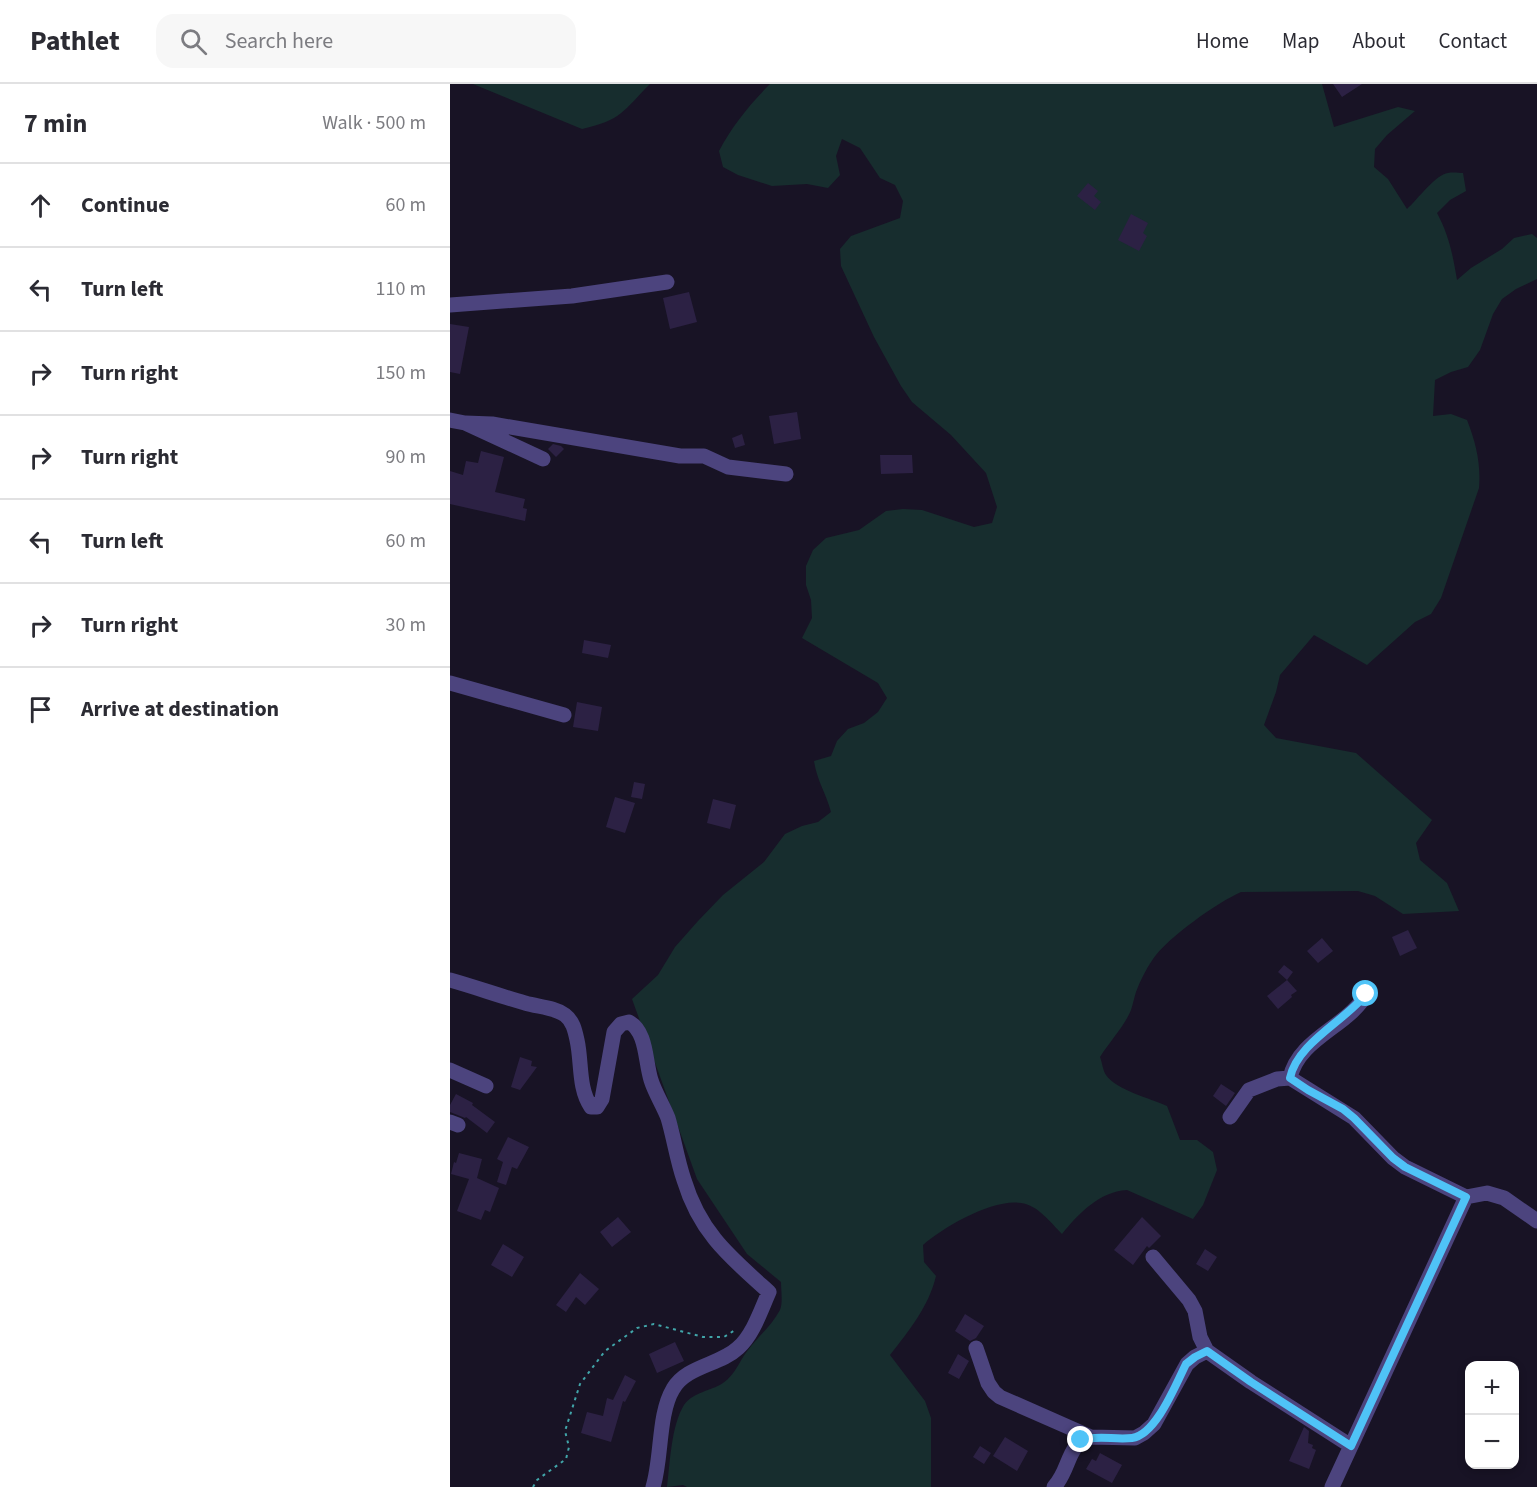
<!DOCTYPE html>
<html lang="en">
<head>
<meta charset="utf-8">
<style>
	:root { --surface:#fff; --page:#f7f7f7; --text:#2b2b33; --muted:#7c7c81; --line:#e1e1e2 }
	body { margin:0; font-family:"Source Sans 3",sans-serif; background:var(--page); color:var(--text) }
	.controls { position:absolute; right:18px; bottom:18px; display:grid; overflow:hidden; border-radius:12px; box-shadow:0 3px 9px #0003 }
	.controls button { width:54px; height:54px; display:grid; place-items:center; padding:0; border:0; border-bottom:2px solid var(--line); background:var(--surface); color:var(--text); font:30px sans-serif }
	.stop { position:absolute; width:18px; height:18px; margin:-14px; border:4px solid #4fc3f7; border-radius:50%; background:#fff }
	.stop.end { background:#4fc3f7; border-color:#fff; box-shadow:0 2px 6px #0008 }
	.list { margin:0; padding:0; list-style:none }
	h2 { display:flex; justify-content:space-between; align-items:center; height:78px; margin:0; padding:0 24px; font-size:26px }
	h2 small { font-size:20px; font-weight:400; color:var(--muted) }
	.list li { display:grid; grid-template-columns:39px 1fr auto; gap:18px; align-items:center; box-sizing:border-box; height:84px; padding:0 24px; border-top:2px solid var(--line) }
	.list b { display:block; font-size:22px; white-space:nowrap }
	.list em { font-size:20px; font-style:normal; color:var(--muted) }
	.icon { flex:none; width:33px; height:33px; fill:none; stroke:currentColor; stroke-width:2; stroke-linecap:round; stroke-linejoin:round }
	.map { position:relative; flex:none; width:1087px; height:1403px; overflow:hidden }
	header { display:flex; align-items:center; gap:36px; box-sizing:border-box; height:84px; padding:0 30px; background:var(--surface); border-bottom:2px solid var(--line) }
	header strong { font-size:28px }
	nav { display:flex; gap:33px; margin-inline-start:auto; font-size:21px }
	.search { width:420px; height:54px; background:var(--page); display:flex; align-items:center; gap:15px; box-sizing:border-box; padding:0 21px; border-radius:18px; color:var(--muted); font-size:22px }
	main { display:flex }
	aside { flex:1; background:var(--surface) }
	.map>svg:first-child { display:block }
</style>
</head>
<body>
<header>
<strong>Pathlet</strong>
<div class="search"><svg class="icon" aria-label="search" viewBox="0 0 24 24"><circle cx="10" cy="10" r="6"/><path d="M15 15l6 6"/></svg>Search here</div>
<nav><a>Home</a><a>Map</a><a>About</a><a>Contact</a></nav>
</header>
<main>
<aside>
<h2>7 min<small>Walk · 500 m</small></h2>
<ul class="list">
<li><svg class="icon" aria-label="ahead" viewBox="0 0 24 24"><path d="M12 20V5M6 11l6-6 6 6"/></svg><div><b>Continue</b></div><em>60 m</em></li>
<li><svg class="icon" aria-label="left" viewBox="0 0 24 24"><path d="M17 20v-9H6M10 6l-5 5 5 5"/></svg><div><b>Turn left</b></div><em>110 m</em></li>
<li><svg class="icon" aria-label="right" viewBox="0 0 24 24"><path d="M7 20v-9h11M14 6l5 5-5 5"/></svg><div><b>Turn right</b></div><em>150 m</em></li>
<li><svg class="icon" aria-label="right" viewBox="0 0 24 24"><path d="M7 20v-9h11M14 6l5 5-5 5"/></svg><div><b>Turn right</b></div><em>90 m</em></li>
<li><svg class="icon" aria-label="left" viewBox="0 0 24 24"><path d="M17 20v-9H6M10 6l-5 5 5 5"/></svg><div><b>Turn left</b></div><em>60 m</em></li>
<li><svg class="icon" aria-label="right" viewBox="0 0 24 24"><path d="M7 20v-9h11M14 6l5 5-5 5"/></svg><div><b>Turn right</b></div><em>30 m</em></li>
<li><svg class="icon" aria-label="arrive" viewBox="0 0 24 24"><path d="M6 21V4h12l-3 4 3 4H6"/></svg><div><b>Arrive at destination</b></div></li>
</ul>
</aside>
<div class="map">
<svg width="1087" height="1403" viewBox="0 0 1087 1403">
	<rect width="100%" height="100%" fill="#181325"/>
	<path fill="#172d2e" d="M23,0h177c-27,27 -28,36 -68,45z
		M320,0h552l12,43 64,-20 17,4 -28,24 -12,14 -1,18 14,12 19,30c10,-9 29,-35 41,-36 5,-1 11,0 15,0l3,18 -16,9 -13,13c12,22 16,43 20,67l14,-12 31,-19 12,-11 18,-4 5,4v41l-21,10 -14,10 -9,15 -13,36 -12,17 -17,5 -16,8 -2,36 18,-2 16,6c9,23 14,44 12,68l-38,110 -10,16 -16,8 -48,43 -53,-30 -34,40 -4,17 -12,33 12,13 80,15 76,67 -16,23 4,17 27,23 12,28 -56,3 -28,-18 -17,-5 -117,1c-23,10 -74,46 -88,67 -7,10 -13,22 -17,33 -2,6 -3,12 -5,18 -7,17 -21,31 -31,47 2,5 3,14 6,18 10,15 44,23 61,31l13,34h17l16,12 4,18 -14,35 -10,14 -66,-29c-28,2 -48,23 -65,44 -11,-11 -24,-29 -41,-31 -27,-5 -78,24 -98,42l1,17 12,14c-7,30 -27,55 -46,79l35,46 6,17v69h-244l-4,-2 -16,2c3,-23 4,-61 17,-82 9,-13 27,-14 39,-22 13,-9 16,-22 25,-33 10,-13 24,-25 32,-40 3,-7 1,-20 1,-28l-34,-28 -50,-75 -65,-180 26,-24 17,-28 23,-26 25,-26 41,-33 21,-28 17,-8 16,-4 13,-10c-5,-19 -14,-31 -17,-51l17,-5 6,-15 11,-12 16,-6 14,-11 9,-14 -9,-15 -76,-45 10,-20 -1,-18 -5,-15v-19l7,-16 13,-12 33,-8 27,-19 17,-2 19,1 52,17 18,-4 5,-16 -11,-34 -35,-38 -39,-33 -11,-16 -27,-49 -33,-71 -1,-17 11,-13 49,-18 3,-17 -8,-16 -15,-7 -20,-30 -18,-9 -6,17 4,19 -12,13 -21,-4 -35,2 -34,-11 -15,-8 -4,-16c13,-25 31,-47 51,-67z"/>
	<path fill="#2c2144" d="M883,0h29l-20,13z
		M638,99l10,8 -4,5 7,6 -6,8 -18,-14z
		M681,130l17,9 -5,10 4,3 -8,15 -21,-11z
		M239,208l8,30 -27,7 -7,-31z
		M0,240l19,3 -9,47 -10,-2z
		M347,328l4,27 -27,5 -5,-28z
		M292,350l3,11 -10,3 -3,-10z
		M103,360l8,2 3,3 -8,8 -8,-8z
		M31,367l23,6 -9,35 30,7 -2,9 4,1 -2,12 -75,-17v-33l13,4 3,-14 12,2z
		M430,371h32l1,18 -32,1z
		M134,556l27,5 -3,13 -26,-5z
		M127,618l25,5 -4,24 -25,-4z
		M184,698l11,2 -3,15 -11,-2z
		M165,713l20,6 -10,30 -19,-6z
		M263,715l23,6 -6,24 -23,-6z
		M958,846l9,18 -17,8 -8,-19z
		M872,854l11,13 -15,12 -11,-12z
		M834,881l9,7 -6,8 10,11 -6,4 1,2 -14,12 -11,-13 20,-16 -9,-8z
		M70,973l12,4 -1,5 6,1 -17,23 -9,-3z
		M771,1000l14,9 -9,13 -13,-10z
		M6,1010l17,9 -1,2 23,17 -8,11 -21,-16 -1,1 -15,-6v-7z
		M58,1053l21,10 -12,22 -5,-2 -6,18 -9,-3 6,-20 -6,-3z
		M9,1069l23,6 -5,19 22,10 -9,24 -5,-2 -4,10 -24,-9 12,-32 -18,-5 3,-12 2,1z
		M168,1133l13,15 -19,15 -12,-15z
		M692,1133l19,19 -12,12 -2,-2 -14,19 -19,-15z
		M53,1160l21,13 -12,20 -21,-12z
		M755,1165l12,8 -9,14 -12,-7z
		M130,1189l19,16 -14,16 -9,-8 -10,15 -10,-7z
		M515,1230l19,12 -8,12 -6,3 -15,-10z
		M225,1258l9,19 -27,12 -8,-19z
		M508,1270l11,7 -10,18 -11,-6z
		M175,1291l11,6 -11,21 -2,-1 -12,41 -30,-9 6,-21 16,4 4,-18 6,2z
		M854,1343l5,4 -1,12 5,2 -1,3 4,2 -7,19 -20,-8z
		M555,1353l23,14 -11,20 -24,-15z
		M530,1362l11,7 -7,11 -11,-7z
		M650,1369l22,12 -10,18 -26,-14 6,-10 4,2z"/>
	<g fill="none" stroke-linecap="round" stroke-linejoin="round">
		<path stroke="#41a5a9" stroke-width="2" stroke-dasharray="3 4.5" stroke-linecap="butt" d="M83,1403l4,-7 29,-21 3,-12 -4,-16 15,-47 25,-33 32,-23 17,-4 49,13h21l11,-7"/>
		<path stroke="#4c447e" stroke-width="15" d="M0,221l122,-9 95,-14
			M0,336l15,3 78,36
			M15,339l27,1 188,32h24l24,11 58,7
			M0,599l114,32
			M0,896c25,7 50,16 75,23 13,4 29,4 40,12 8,6 10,16 12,25 5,22 1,48 14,67h6l5,-8 12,-67 7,-8 8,-2c18,10 16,39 22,58 4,13 12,25 17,38 6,20 9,42 16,62 16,53 46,77 85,112 -8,18 -16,43 -31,56 -18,17 -52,18 -65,41 -15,25 -11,69 -20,98
			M918,907c-17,35 -69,46 -78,87l64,40 39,40 12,9 61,30 21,-4 17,5 33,23
			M0,986l36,16
			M780,1033l19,-27 28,-11 13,-1
			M0,1038l8,3
			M703,1173l36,43 6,11 5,26 7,14
			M526,1264l12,35 6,9 6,5 91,40 44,1 9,-5 10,-9 33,-60 8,-7 12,-6 44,31 100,64
			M604,1403c17,-18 12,-43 37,-50
			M882,1403l134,-290"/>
	</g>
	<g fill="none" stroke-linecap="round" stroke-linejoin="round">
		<path stroke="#4fc3f7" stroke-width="8" d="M631,1356c17,-5 34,0 51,-2 24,-3 44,-54 54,-74l9,-7 12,-6 44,31 100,64 115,-249 -61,-30 -12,-9 -39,-40 -11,-9 -35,-19 -18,-12c7,-35 55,-57 76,-84"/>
	</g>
</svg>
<div class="controls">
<button>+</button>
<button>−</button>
</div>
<div class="stop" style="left:916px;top:910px"></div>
<div class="stop end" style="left:631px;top:1356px"></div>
</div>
</main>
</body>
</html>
